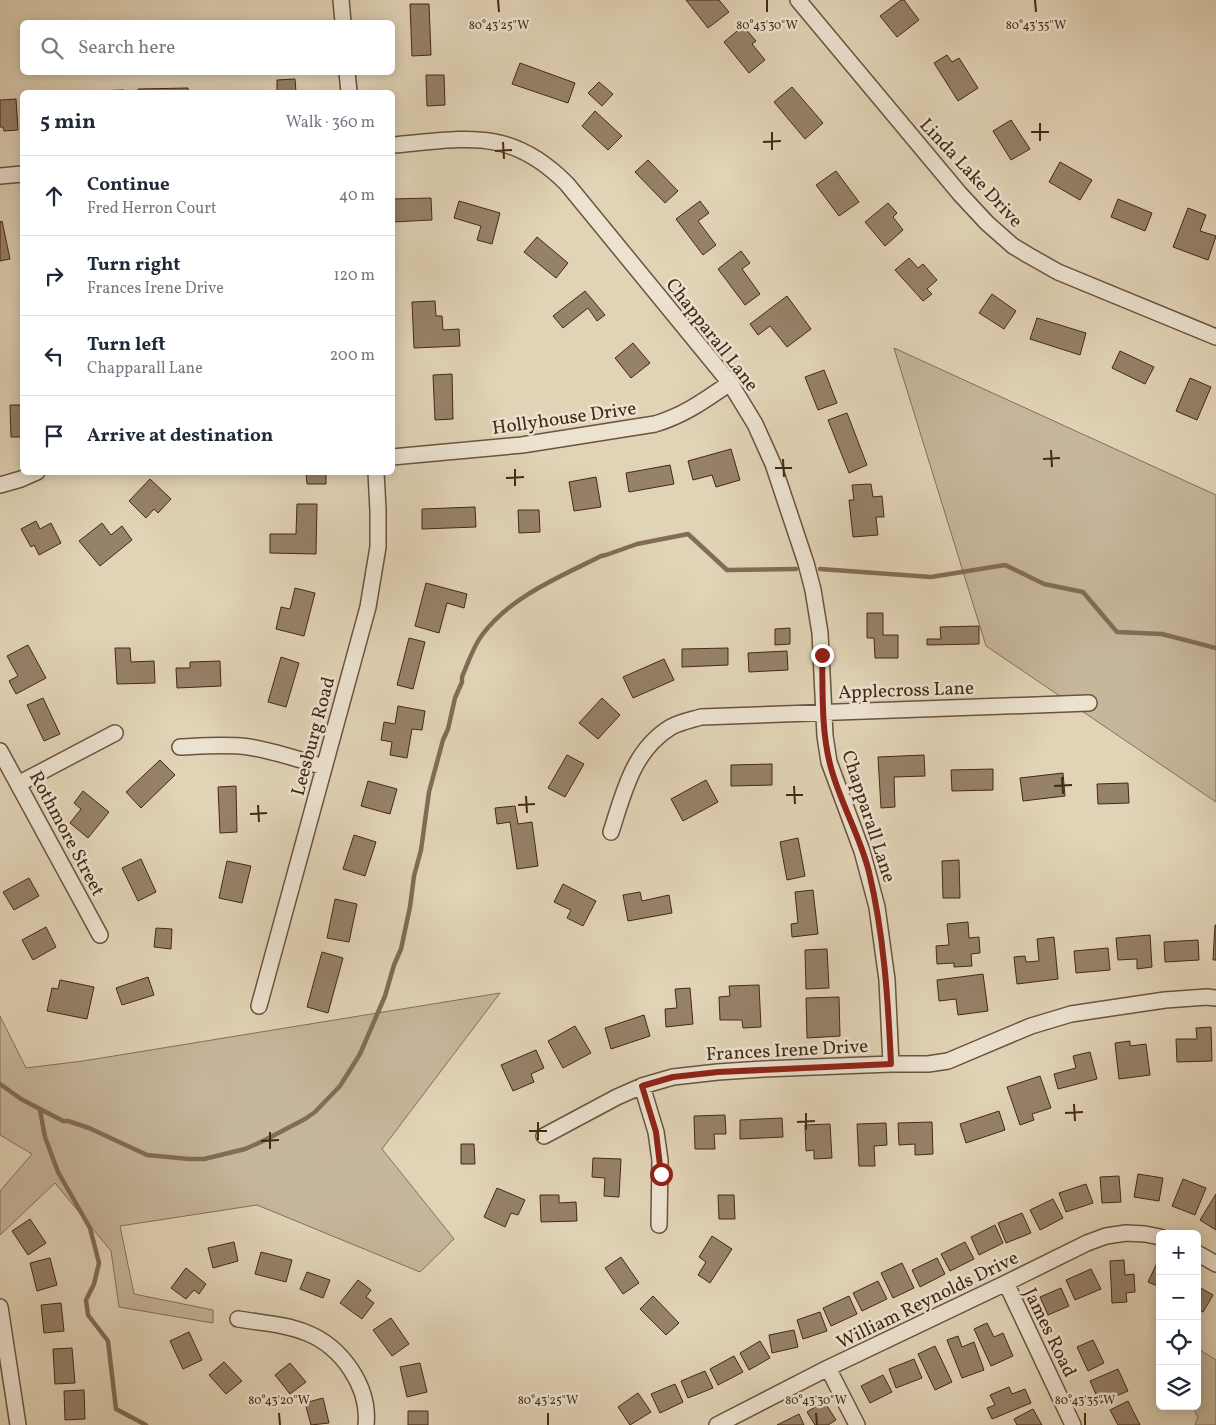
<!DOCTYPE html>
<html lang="en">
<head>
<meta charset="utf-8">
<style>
	:root { --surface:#fff; --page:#f6f6f7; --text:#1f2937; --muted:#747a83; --line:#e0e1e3 }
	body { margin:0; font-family:Vollkorn,serif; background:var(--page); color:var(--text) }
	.controls { position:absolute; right:15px; bottom:15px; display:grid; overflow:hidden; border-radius:8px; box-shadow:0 2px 12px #0003 }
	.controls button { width:45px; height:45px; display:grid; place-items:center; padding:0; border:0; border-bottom:1px solid var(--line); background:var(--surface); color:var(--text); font:25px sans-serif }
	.stop { position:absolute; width:15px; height:15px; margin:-11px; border:4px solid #8f2418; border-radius:50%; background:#fff }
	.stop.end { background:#8f2418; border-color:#fff; box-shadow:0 1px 5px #0008 }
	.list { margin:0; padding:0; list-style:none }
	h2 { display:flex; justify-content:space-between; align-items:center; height:65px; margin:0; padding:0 20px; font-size:21px }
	h2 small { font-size:16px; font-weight:400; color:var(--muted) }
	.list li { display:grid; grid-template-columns:32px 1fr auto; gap:15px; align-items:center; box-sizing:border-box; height:80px; padding:0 20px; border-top:1px solid var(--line) }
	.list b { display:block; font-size:19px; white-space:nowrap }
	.list p { margin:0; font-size:16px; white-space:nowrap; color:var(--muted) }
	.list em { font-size:16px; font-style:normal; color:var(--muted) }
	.icon { flex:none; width:28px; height:28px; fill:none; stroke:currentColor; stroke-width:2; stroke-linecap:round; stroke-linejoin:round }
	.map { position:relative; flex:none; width:1216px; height:1425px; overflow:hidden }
	.search { position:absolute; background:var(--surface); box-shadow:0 2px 12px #0003; left:20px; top:20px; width:375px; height:55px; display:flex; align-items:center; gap:12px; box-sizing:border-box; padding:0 18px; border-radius:8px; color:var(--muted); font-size:19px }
	.panel { position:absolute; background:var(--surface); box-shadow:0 2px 12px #0003; left:20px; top:90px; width:375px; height:385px; border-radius:8px }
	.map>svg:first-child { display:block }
</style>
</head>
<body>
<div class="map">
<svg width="1216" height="1425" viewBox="0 0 1216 1425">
	<rect width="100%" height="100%" fill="#e1d3b6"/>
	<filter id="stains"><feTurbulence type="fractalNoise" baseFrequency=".004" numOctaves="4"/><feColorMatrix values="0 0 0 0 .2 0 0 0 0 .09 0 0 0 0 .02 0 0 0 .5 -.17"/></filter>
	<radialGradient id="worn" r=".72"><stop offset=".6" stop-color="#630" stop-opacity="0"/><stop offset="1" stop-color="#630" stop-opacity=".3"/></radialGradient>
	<path fill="#c6b69b" stroke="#856f58" d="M894,348l322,147v307l-230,-156z
		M500,993l-118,156 72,90 -34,33 -163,-67 -137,21 14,68 79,16v13l-94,-16 -8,-56 -56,-68 -55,52v-44l32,-37 -32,-19v-119l26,52 57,-7z
		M1197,1348l19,12v65h-21l3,-8 -6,-11h5z"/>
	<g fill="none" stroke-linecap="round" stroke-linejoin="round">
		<path stroke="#826c55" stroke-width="4.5" d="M820,569l111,8 74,-12 39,19 39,8 34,40 45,2 54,14
			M0,1084l21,15 42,22h5l21,7 58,27 42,4h15l41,-10 18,-8 42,-22 10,-7 25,-26 20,-32 25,-58 9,-31 7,-16 9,-42 4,-31 7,-26 8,-58 14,-52 5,-11 7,-31 7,-16v-5c6,-14 11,-30 20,-42 29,-39 78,-58 119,-79l5,-1 31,-11 51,-10 39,36 69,-1
			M40,1110l5,27 13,35 32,56 9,35 -5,21 -8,16 2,15 20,26 8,68 30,16"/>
	</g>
	<path fill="#968169" stroke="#442815" d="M686,0h33l10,12 -21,16z
		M901,0h3l15,20 -22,17 -17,-21z
		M410,4h19l2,51 -19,1z
		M743,26l13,15 -4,3 13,16 -16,13 -25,-31z
		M947,55l5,7 7,-4 19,30 -20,13 -24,-38z
		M520,63l55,20 -7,20 -56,-19z
		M426,75h18l1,30 -18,1z
		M295,79l1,13h-19v-12z
		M599,82l14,12 -11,12 -14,-13z
		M792,87l31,36 -18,16 -31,-37z
		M188,88v4h-49l-1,-3z
		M124,90v2h-30v-1z
		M16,99l2,31 -14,1 -1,-4h-3v-27z
		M595,111l27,25 -14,14 -26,-24z
		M1011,120l19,29 -19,11 -18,-29z
		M648,160l30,31 -13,12 -30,-31z
		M1060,162l32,18 -12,20 -31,-18z
		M836,171l23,31 -20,14 -23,-31z
		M431,198l1,22 -40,2v-23z
		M1118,199l34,14 -7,18 -34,-14z
		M459,201l41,12 -8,31 -15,-4 4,-14 -27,-8z
		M700,201l9,12 -11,8 18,24 -13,10 -27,-36z
		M888,203l9,10 -4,4 10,13 -18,16 -20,-24z
		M1188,208l18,7 -6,16 16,5 -8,24 -35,-13z
		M2,221l8,38 -10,2v-39z
		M537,237l31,26 -12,15 -32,-26z
		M741,251l9,12 -8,6 18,25 -15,11 -27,-36z
		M909,258l9,10 5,-4 14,16 -10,9 5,5 -9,7 -28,-31z
		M585,291l20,24 -8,6 -9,-13 -25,20 -10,-12z
		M992,294l24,17 -12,18 -25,-16z
		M787,296l24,33 -24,18 -17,-21 -12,9 -8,-11z
		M435,301l1,15h6l1,14 16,-1 1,17 -46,2 -2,-46z
		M1037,318l49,15 -6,22 -50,-16z
		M633,343l17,20 -19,15 -16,-20z
		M1120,351l34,16 -9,17 -33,-16z
		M824,370l13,33 -19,7 -13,-33z
		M452,374l1,45 -18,1 -2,-45z
		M1190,378l21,9 -14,33 -21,-9z
		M10,405h12v32h-11z
		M847,413l20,52 -18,8 -21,-53z
		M731,449l9,31 -24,7 -4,-12 -19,5 -5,-19z
		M670,465l4,19 -45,8 -3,-19z
		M306,472h20v12h-19z
		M596,477l5,30 -27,4 -5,-29z
		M150,479l21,20 -13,14 -4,-4 -8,9 -17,-17z
		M871,484l2,13 9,-1 2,21h-8l2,18 -25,2 -4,-37h5l-2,-15z
		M297,504h20l-1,50 -46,-1v-19h26z
		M475,507l1,20 -54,2v-20z
		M518,510h21l1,22 -21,1z
		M36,521l4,8 11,-6 10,20 -22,12 -5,-10 -3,2 -10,-18z
		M102,523l9,12 11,-9 10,14 -32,26 -21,-25z
		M426,583l41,11 -3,14 -17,-5 -8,30 -24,-7z
		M295,588l20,5 -11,43 -28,-7 5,-22 9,2z
		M867,613h16v22h15v23h-23l-1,-20h-7z
		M979,626v18l-52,1v-6h14l-1,-12z
		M790,628v16l-15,1v-16z
		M409,638l16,4 -12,47 -16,-4z
		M28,645l18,33 -30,16 -7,-13 9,-5 -11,-20z
		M115,648h15l1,14 23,-1 1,22 -38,1z
		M728,648v17l-46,2v-18z
		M787,651l1,19 -39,2 -1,-19z
		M281,657l18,6 -13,44 -18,-5z
		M664,659l10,21 -41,18 -10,-21z
		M220,661l1,25 -44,2 -1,-20h14v-6z
		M43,698l17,36 -16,7 -17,-36z
		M602,698l18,17 -22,24 -19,-16z
		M398,706l27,5 -3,19 -10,-1 -5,29 -17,-3 2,-13 -11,-2 3,-18 11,2z
		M567,755l17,9 -19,33 -17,-9z
		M924,755l1,21 -31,1 1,30 -14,1 -3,-51z
		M160,760l15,15 -34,33 -15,-16z
		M772,764v21l-41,1v-21z
		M993,769v21l-41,1 -1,-21z
		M1063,773l2,23 -42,5 -3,-23z
		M706,780l12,22 -35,19 -12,-22z
		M368,781l29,8 -7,25 -29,-8z
		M1128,783l1,20 -31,1 -1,-20z
		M236,786l1,46 -17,1 -2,-46z
		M83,791l26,21 -21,26 -18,-15 11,-14 -7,-6z
		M515,806l3,18 14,-2 6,44 -21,3 -7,-47 -13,2 -2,-16z
		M354,835l22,7 -11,34 -22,-7z
		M798,838l7,38 -18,4 -7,-38z
		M141,859l15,33 -18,9 -16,-33z
		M959,860l1,38h-17l-1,-37z
		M227,861l24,5 -9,37 -23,-5z
		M29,878l10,18 -25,14 -11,-18z
		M563,884l33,17 -13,25 -16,-8 4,-8 -17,-8z
		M813,890l5,44 -26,3 -1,-13 7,-1 -3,-31z
		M640,892l2,9 27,-6 3,18 -44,8 -5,-26z
		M335,899l22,5 -8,38 -22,-4z
		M968,922l1,16 10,-1 1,16 -9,1 1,12 -18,1v-4l-17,1 -1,-18 13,-1 -2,-21z
		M1215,925h1v35h-3z
		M46,927l10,20 -23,13 -11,-20z
		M156,928l16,1 -1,20 -17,-2z
		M1150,935l2,32 -15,2v-10l-19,1 -2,-22z
		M1054,937l4,42 -41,5 -3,-27 11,-1 1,6 13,-1 -2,-22z
		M1198,940l1,20 -34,2 -1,-20z
		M1108,948l2,22 -34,3 -2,-22z
		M827,949l2,39 -23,1 -1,-39z
		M322,952l21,6 -15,55 -21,-6z
		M983,974l5,37 -30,4 -2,-16 -17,2 -2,-21z
		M148,977l6,18 -32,10 -6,-17z
		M60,980l34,7 -7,32 -40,-8 5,-23 6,1z
		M759,985l2,42 -18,1 -1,-8h-22l-1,-23 11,-1 -1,-10z
		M690,988l3,36 -27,3 -1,-18 12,-1 -2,-19z
		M839,997l1,39 -33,2 -1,-40z
		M644,1015l6,21 -39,13 -6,-21z
		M575,1026l16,27 -28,15 -15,-27z
		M1211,1027l1,34 -35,1 -1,-23h21l-1,-11z
		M1130,1041v5l16,-2 4,31 -31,4 -4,-36z
		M536,1050l8,18 -13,6 3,8 -21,9 -12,-26z
		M1090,1052l7,27 -39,10 -4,-15 22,-6 -3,-12z
		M1040,1076l11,32 -19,6 2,6 -14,5 -13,-38z
		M999,1111l6,19 -39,13 -6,-19z
		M725,1115l1,19h-12l1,15h-20l-1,-33z
		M782,1118l1,19 -43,2v-19z
		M932,1122l1,32 -18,1v-11l-16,1 -1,-22z
		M886,1123l1,22 -13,1 1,20h-16l-2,-42z
		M830,1124l2,34 -18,1v-9l-8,1 -1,-26z
		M461,1144h13l1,20h-14z
		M593,1158l28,1 -2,38 -15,-1 1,-18 -13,-1z
		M1138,1174l25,4 -4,23 -25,-4z
		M1119,1176l2,26 -19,1 -2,-26z
		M1183,1179l23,9 -11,27 -23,-9z
		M1086,1184l7,19 -27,9 -7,-19z
		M497,1188l28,12 -7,15 -7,-2 -6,14 -21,-10z
		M1216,1194v36l-16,-10z
		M540,1195h19v8l17,-1 1,19 -36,1z
		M718,1195h16l1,24h-16z
		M1053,1199l10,19 -23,12 -10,-20z
		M1022,1213l9,20 -25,10 -8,-20z
		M30,1219l16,24 -18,12 -16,-24z
		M995,1225l8,18 -24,12 -8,-18z
		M712,1236l20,13 -22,34 -12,-8 8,-13 -7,-5z
		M234,1242l4,19 -25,7 -5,-20z
		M965,1242l9,17 -24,12 -9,-17z
		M261,1252l31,8 -6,22 -31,-8z
		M621,1257l18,26 -16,11 -18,-26z
		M50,1258l7,27 -20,6 -7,-28z
		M937,1258l8,16 -25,13 -8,-17z
		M1124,1260l1,15 9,-1 1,18 -9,1 1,9 -15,1 -2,-42z
		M902,1263l12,25 -21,10 -12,-25z
		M1157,1263l3,1v23l-12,-5z
		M186,1268l20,16 -7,10 -5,-4 -8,9 -15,-11z
		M1091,1269l10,20 -26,11 -9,-20z
		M307,1272l23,8 -7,18 -23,-9z
		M358,1280l13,10 -5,7 8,6 -12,16 -22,-16z
		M878,1281l9,18 -25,12 -9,-18z
		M1197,1286l16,9 -10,17 -6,-3z
		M1061,1288l8,18 -21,9 -8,-18z
		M653,1296l26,27 -13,12 -26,-26z
		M849,1296l8,18 -26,12 -8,-18z
		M61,1303l3,28 -20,2 -3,-28z
		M820,1312l7,19 -24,8 -6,-19z
		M391,1318l18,26 -17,12 -19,-26z
		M987,1323l7,14 9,-4 10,23 -22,10 -17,-37z
		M794,1330l4,17 -26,6 -3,-18z
		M189,1332l13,28 -19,9 -13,-28z
		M958,1336l4,11 12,-5 10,28 -22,8 -15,-38z
		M1093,1340l11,23 -16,8 -11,-24z
		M760,1341l10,17 -21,12 -9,-17z
		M935,1346l17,36 -17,8 -17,-36z
		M72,1348l3,35 -20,1 -2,-35z
		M734,1356l9,16 -25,13 -8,-16z
		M914,1359l8,19 -26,10 -7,-19z
		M224,1362l18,19 -16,13 -17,-19z
		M290,1363l16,19 -16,12 -15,-19z
		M420,1363l7,29 -20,5 -7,-30z
		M1118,1369l10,22 -28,12 -10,-22z
		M705,1371l8,17 -25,10 -7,-17z
		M883,1375l9,17 -22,11 -9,-17z
		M675,1384l8,18 -23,11 -9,-19z
		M1009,1387l3,7 13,-5 6,14 -39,16 -5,-11 8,-3 -5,-10z
		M84,1390l1,29 -20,1 -1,-29z
		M638,1393l13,19 -21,13 -12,-18z
		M323,1398l6,25 -18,2 -6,-22z
		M824,1401l12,19 -8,5h-13l-8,-13z
		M1128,1401l12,24h-22l-8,-15z
		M1033,1409l9,16h-25l-3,-6z
		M408,1411h20v14h-20z
		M799,1414l5,11h-27z"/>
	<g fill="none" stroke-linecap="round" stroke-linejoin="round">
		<g stroke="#6b533d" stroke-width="18">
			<path id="minor" d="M341,0l2,22
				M798,0l162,194 27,29 26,23 15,9 30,17 158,65
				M347,72l2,20
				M392,145c73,-6 118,-19 175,39l163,199 25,41 18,40 33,99 7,27 7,43 5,103 4,26 33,89 15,56 10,73 4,84
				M0,176l22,-2
				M392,457l130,-12 133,-21c30,-9 50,-24 75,-41
				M0,485l21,-6 16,-7
				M180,747c23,-1 46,-3 69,0 26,4 51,13 75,20
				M0,751l100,184
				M18,784l97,-51
				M611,832c13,-40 22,-82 60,-105 9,-5 20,-7 30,-10l388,-14
				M259,1006l109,-399 10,-60v-37l-2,-38
				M642,1086l14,46 4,28 -1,65
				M544,1136l73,-39 25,-11 31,-9 45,-5 45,-3 128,-5h37l20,-3 83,-35 40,-12 94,-14 42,-3 9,1
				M1197,1253l19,11
				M1006,1283l67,142
				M0,1307l18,118
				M238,1319c23,4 48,5 69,14 35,14 63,54 59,92
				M828,1368l29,57
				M717,1425l111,-57 178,-85 81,-40 19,-7 20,-3 19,1 15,3"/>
		</g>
		<use href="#minor" stroke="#ece2d0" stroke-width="15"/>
	</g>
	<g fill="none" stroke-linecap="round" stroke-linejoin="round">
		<path stroke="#8f2418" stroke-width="6" d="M661,1174l-5,-42 -14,-46 31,-9 45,-5 173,-8c-3,-65 -7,-129 -22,-192 -9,-37 -30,-71 -39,-108 -9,-35 -7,-74 -8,-109"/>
	</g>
	<path fill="none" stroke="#442815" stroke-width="2" d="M498,0l1,12M767,0v12M1035,0l1,12M1040,123v18M772,132v18M1031,132h18M503,142l1,17M763,142l18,-1M495,151l17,-1M1051,450l1,17M783,459l1,18M1043,459l17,-1M775,468h17M515,469v17M506,478l18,-1M1062,777l1,17M794,786l1,18M1054,786l18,-1M786,795h17M526,796l1,17M258,805l1,17M518,805l17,-1M250,814l17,-1M1074,1104l1,17M806,1113v17M1065,1113l18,-1M538,1122v18M797,1122l18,-1M529,1131h18M270,1132v17M261,1141l18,-1M279,1413l1,12M548,1413v12M816,1413l1,12M1085,1413v12"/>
	<g text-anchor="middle" stroke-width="5" stroke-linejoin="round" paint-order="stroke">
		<g font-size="19" fill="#442815" stroke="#ece2d0">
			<text transform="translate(972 172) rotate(47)" y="7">Linda Lake Drive</text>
			<text transform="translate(713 334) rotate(52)" y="7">Chapparall Lane</text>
			<text transform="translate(564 417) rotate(-8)" y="7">Hollyhouse Drive</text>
			<text transform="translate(906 689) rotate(-2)" y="7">Applecross Lane</text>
			<text transform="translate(312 736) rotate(-75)" y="7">Leesburg Road</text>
			<text transform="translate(870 816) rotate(72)" y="7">Chapparall Lane</text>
			<text transform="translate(68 833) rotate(62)" y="7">Rothmore Street</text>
			<text transform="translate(787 1049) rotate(-3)" y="7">Frances Irene Drive</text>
			<text transform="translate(927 1299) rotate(-26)" y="7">William Reynolds Drive</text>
			<text transform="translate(1051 1332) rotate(64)" y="7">James Road</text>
		</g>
	</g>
	<g font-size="12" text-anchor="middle" fill="#442815" stroke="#ece2d0" stroke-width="5" stroke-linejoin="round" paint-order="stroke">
		<text x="499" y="29">80°43'25"W</text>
		<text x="767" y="29">80°43'30"W</text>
		<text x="1036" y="29">80°43'35"W</text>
		<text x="279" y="1404">80°43'20"W</text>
		<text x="548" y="1404">80°43'25"W</text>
		<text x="816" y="1404">80°43'30"W</text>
		<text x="1085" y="1404">80°43'35"W</text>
	</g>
	<rect width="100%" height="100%" filter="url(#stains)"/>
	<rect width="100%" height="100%" fill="url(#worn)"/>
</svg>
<div class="controls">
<button>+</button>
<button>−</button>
<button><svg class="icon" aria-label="locate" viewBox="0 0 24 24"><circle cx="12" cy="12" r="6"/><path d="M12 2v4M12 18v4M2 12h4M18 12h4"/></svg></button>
<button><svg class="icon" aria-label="layers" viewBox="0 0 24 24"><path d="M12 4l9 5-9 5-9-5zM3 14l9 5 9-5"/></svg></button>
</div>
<div class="stop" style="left:661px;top:1174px"></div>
<div class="stop end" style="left:822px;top:655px"></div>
<div class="search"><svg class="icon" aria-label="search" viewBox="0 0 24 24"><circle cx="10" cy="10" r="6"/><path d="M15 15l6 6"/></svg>Search here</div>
<section class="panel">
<h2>5 min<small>Walk · 360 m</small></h2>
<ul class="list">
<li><svg class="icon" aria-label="ahead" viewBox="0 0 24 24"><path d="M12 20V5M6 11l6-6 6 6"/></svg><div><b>Continue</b><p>Fred Herron Court</p></div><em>40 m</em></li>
<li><svg class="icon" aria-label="right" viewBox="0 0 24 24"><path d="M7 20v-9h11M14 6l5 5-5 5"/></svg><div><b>Turn right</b><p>Frances Irene Drive</p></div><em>120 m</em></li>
<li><svg class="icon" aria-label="left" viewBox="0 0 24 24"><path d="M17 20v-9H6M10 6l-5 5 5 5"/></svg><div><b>Turn left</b><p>Chapparall Lane</p></div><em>200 m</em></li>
<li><svg class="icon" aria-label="arrive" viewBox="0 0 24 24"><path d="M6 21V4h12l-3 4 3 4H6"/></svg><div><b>Arrive at destination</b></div></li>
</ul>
</section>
</div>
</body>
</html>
